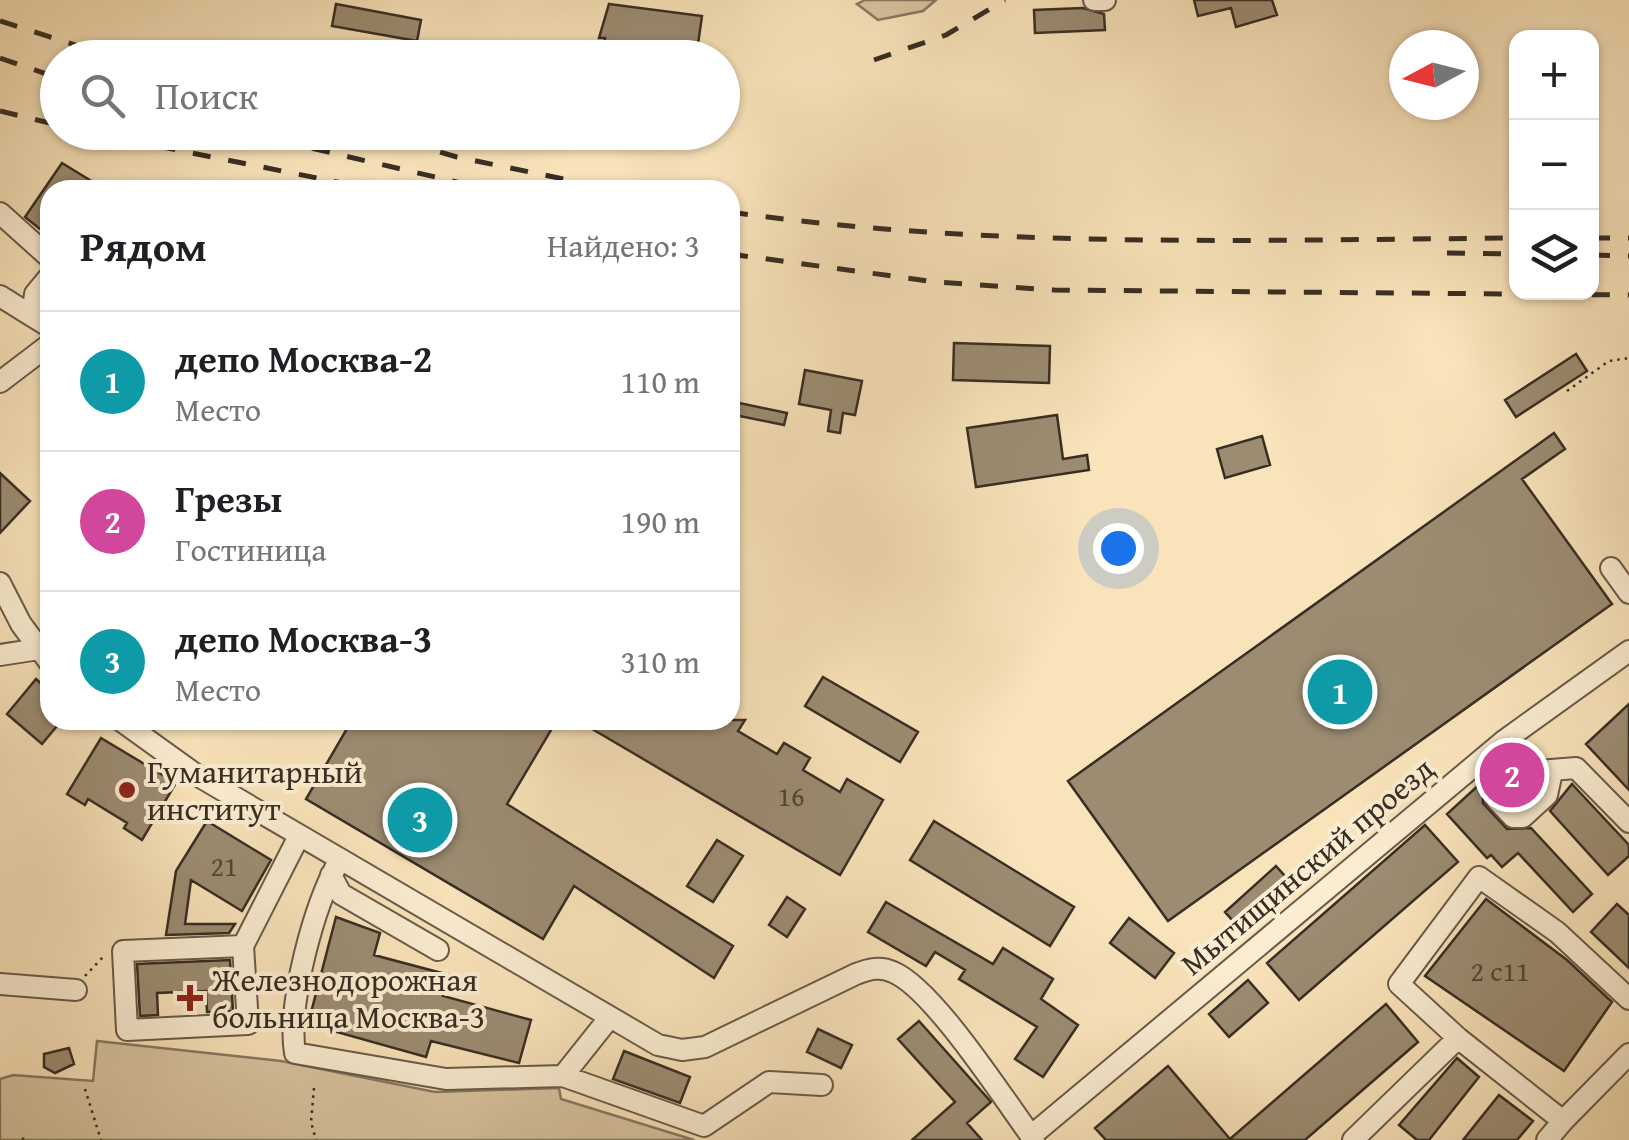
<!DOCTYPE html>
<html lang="ru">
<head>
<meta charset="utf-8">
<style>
	:root { --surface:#fff; --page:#f6f6f6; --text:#202124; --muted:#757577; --line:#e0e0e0; --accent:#ea580c }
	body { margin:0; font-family:"Gentium Book Plus",serif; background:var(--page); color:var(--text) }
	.controls { position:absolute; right:30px; top:30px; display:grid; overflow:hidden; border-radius:20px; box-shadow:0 2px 8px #0004 }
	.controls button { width:90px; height:90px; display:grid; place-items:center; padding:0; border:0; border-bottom:2px solid var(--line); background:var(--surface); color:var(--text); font:50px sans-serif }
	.compass { position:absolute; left:1389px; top:30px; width:90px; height:90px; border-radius:50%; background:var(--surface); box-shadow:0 2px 8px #0004; rotate:263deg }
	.you { position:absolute; left:1118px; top:548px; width:35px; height:35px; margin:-25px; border:8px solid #fff; border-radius:50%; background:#1a73e8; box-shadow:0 0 0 15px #1a73e833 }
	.badge { display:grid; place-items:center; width:65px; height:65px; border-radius:50%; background:var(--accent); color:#fff; font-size:32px; font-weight:700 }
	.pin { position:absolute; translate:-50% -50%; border:5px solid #fff; box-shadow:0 2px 10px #0006 }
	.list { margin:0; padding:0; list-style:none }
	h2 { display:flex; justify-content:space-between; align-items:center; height:130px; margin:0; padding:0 40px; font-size:42px }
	h2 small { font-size:32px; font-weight:400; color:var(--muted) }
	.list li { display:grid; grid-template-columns:65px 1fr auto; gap:30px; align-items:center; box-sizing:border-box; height:140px; padding:0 40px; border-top:2px solid var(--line) }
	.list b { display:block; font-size:38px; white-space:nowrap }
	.list p { margin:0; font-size:32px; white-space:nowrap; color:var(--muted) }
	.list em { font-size:32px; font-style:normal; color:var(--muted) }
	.icon { flex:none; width:55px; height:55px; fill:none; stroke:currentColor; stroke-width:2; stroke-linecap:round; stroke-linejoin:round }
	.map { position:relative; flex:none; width:1629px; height:1140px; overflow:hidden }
	.search { position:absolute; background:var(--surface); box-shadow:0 2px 8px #0004; left:40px; top:40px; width:700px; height:110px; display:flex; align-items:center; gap:25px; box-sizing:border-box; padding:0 35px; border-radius:55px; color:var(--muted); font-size:38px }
	.panel { position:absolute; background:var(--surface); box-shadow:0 2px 8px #0004; left:40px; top:180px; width:700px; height:550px; border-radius:30px }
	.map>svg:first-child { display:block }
</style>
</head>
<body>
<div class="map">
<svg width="1629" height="1140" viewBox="0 0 1629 1140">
	<rect width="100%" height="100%" fill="#f9e3ba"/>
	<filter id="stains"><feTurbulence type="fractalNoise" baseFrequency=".002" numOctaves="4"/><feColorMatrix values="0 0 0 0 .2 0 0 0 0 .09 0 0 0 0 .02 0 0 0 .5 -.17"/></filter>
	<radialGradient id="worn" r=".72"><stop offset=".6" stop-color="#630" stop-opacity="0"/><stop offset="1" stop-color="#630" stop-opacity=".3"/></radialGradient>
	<path fill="#d8c4a0" stroke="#887962" stroke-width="2.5" d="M865,0h71l-13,11 -45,9 -21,-16z
		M97,1041l184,20 154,31 124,-4 2,11 133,41h-694v-61l13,-4 80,6z"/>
	<path fill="#9c8c72" stroke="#372e23" stroke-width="2.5" d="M1194,0h78l5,15 -41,12 -5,-19 -33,8z
		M336,4l85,16 -4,21 -85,-15z
		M609,4l93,12 -6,42 -93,-3 2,-17h-6z
		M1083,8l21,6 1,16 -70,3 -1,-23z
		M62,163l44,27h-56v47l-25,-20z
		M954,343l96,3 -1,37 -96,-3z
		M1576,354l11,17 -71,46 -11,-17z
		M805,370l57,11 -7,34 -12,-2 -3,20 -12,-2 3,-21 -32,-6z
		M730,401l57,12 -3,12 -54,-11z
		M1057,415l6,44 24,-4 2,15 -113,17 -9,-59z
		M1554,433l11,16 -43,30 90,125 -444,317 -100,-140z
		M1262,436l8,29 -45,13 -8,-29z
		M0,473l30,28 -30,32z
		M823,677l95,55 -18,30 -95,-56z
		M36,679l14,12v29h12l-20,24 -35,-30z
		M1629,704v86l-43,-46z
		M352,720h205l-50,84 226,142 -19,32 -140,-92 -31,53 -237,-140z
		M577,720h168l-7,11 39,23 7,-11 26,15 -7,12 37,22 7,-13 36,21 -43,75z
		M101,738l75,45 -34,57 -18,-12 3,-5 -39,-24 -3,6 -18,-11z
		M1505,761l28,28 -15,14 -13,-14 -13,-3 -9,8v9l24,26 24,-1 61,66 -19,18 -55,-59 -16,14 -11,-12 -4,3 -40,-44z
		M1572,784l57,61v11l-21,19 -58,-64z
		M207,821l64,39 -29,51 -51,-31 -6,44h50l-6,9 -63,2 10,-64z
		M934,821l140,86 -24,39 -140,-86z
		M1425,825l33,37 -159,138 -32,-37z
		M717,840l26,16 -30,46 -26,-16z
		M1276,866l17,19 -51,46 -17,-19z
		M787,897l18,12 -18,28 -18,-12z
		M1486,899l81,61 45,42 -48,69 -139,-95z
		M886,902l107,62 10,-16 50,31 -12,20 37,26 -35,52 -28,-18 22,-32 -78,-48 6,-9 -30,-18 -9,14 -58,-34z
		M1617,904l12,11v53l-38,-36z
		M336,917l44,16 -6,22 75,20 -6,21 88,24 -12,43 -88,-22 -5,16 -118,-33z
		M1129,918l45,35 -19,25 -45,-35z
		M230,960l3,51 -26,1 -1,-21 -49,2 1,22 -18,1 -3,-52z
		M1248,980l20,23 -39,34 -20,-23z
		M1386,1004l32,38 -113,98h-199l-11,-12 73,-62 62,73z
		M919,1021l72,81 -24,21 15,17h-70l43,-38 -57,-63z
		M818,1029l34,16 -11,23 -34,-16z
		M69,1048l5,16 -19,9 -11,-6v-13z
		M624,1051l66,26 -10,26 -67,-24z
		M1457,1058l22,19 -50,63h-12l-18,-15z
		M1499,1095l34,26 -16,19h-54z"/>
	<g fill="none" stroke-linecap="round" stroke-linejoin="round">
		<g stroke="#685b49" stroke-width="24">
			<path id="minor" d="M1094,0h11
				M0,213l50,45
				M50,276l-15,18 -3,22 18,11
				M0,296l32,20
				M0,382l50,-38
				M1611,568l18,25
				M0,583l21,41 29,39
				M0,655l39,-6
				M120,720l75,54 463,271 24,5 23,-3 151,-73c13,-5 24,-8 37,-2 41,17 112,129 141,168
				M1505,740l23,26 11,5 37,-3 53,54
				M1496,799l17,18h10l24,-22 5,-23
				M339,861c-25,44 -52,143 -44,192l151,26 117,-3 141,50 65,-44 53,3
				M331,875l10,19 97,56
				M243,946l5,78 -121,6 -4,-79 120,-5 56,-110
				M0,984l76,6
				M1458,1038l-59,-54 80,-107 78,55 72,67
				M563,1076l47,-59
				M1563,1121l66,-67
				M1031,1136l474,-396 124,-89
				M1353,1140l105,-102 105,83 -16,19"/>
		</g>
		<path stroke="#372e23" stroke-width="2.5" stroke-dasharray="2.5 5" stroke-linecap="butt" d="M1567,391l42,-30 20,-3
			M85,976l18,-19
			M314,1088l-3,34 5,18
			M85,1089l16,51
			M23,1140v-3"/>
		<use href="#minor" stroke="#fbedd2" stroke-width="20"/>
		<path stroke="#372e23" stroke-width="5" stroke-dasharray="18 18" stroke-linecap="butt" d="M0,21l116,37
			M0,58l58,20
			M874,60l72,-25 59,-35
			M0,111l58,14
			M87,132l290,58
			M192,132l67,18
			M242,132l249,58
			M321,132l69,19
			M371,132l86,25 160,33
			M730,212c260,37 524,28 786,26
			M1592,238h37
			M1447,253l69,1
			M730,254l206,28 118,8 575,5
			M1592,255l37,1"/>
	</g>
	<g fill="#8f2418" stroke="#fbedd2" stroke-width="4">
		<circle cx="127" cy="790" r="10"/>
		<path d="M185 983h10v10h10v10h-10v10h-10v-10h-10v-10h10z"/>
	</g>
	<g text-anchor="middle" stroke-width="8" stroke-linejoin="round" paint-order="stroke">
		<g font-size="28" fill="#504637">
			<text x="791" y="806">16</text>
			<text x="224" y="876">21</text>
			<text x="1500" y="981">2 с11</text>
		</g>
		<g font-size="32" fill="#372e23" stroke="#fbedd2" text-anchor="start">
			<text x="147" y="783">Гуманитарный<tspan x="147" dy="37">институт</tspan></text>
			<text x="212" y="991">Железнодорожная<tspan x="212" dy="37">больница Москва-3</tspan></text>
		</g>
		<g font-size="32" fill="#372e23" stroke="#fbedd2">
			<text transform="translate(1307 866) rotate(-40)" y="11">Мытищинский проезд</text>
		</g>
	</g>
	<rect width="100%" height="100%" filter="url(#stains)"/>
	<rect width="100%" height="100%" fill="url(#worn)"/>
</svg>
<div class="controls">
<button>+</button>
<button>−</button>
<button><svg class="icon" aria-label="layers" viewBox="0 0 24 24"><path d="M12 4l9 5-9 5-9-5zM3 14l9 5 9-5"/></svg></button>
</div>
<svg class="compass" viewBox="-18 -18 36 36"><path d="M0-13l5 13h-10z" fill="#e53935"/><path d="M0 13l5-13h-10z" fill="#757577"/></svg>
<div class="you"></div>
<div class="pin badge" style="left:1340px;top:692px;background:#0f9aa8">1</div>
<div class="pin badge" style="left:1512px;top:775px;background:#d1479c">2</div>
<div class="pin badge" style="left:420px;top:820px;background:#0f9aa8">3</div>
<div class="search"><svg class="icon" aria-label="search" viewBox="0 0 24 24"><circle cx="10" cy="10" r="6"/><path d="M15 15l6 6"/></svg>Поиск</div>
<section class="panel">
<h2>Рядом<small>Найдено: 3</small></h2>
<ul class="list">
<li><span class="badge" style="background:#0f9aa8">1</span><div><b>депо Москва-2</b><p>Место</p></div><em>110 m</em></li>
<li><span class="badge" style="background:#d1479c">2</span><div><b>Грезы</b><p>Гостиница</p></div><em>190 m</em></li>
<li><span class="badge" style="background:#0f9aa8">3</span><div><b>депо Москва-3</b><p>Место</p></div><em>310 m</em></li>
</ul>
</section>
</div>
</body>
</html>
